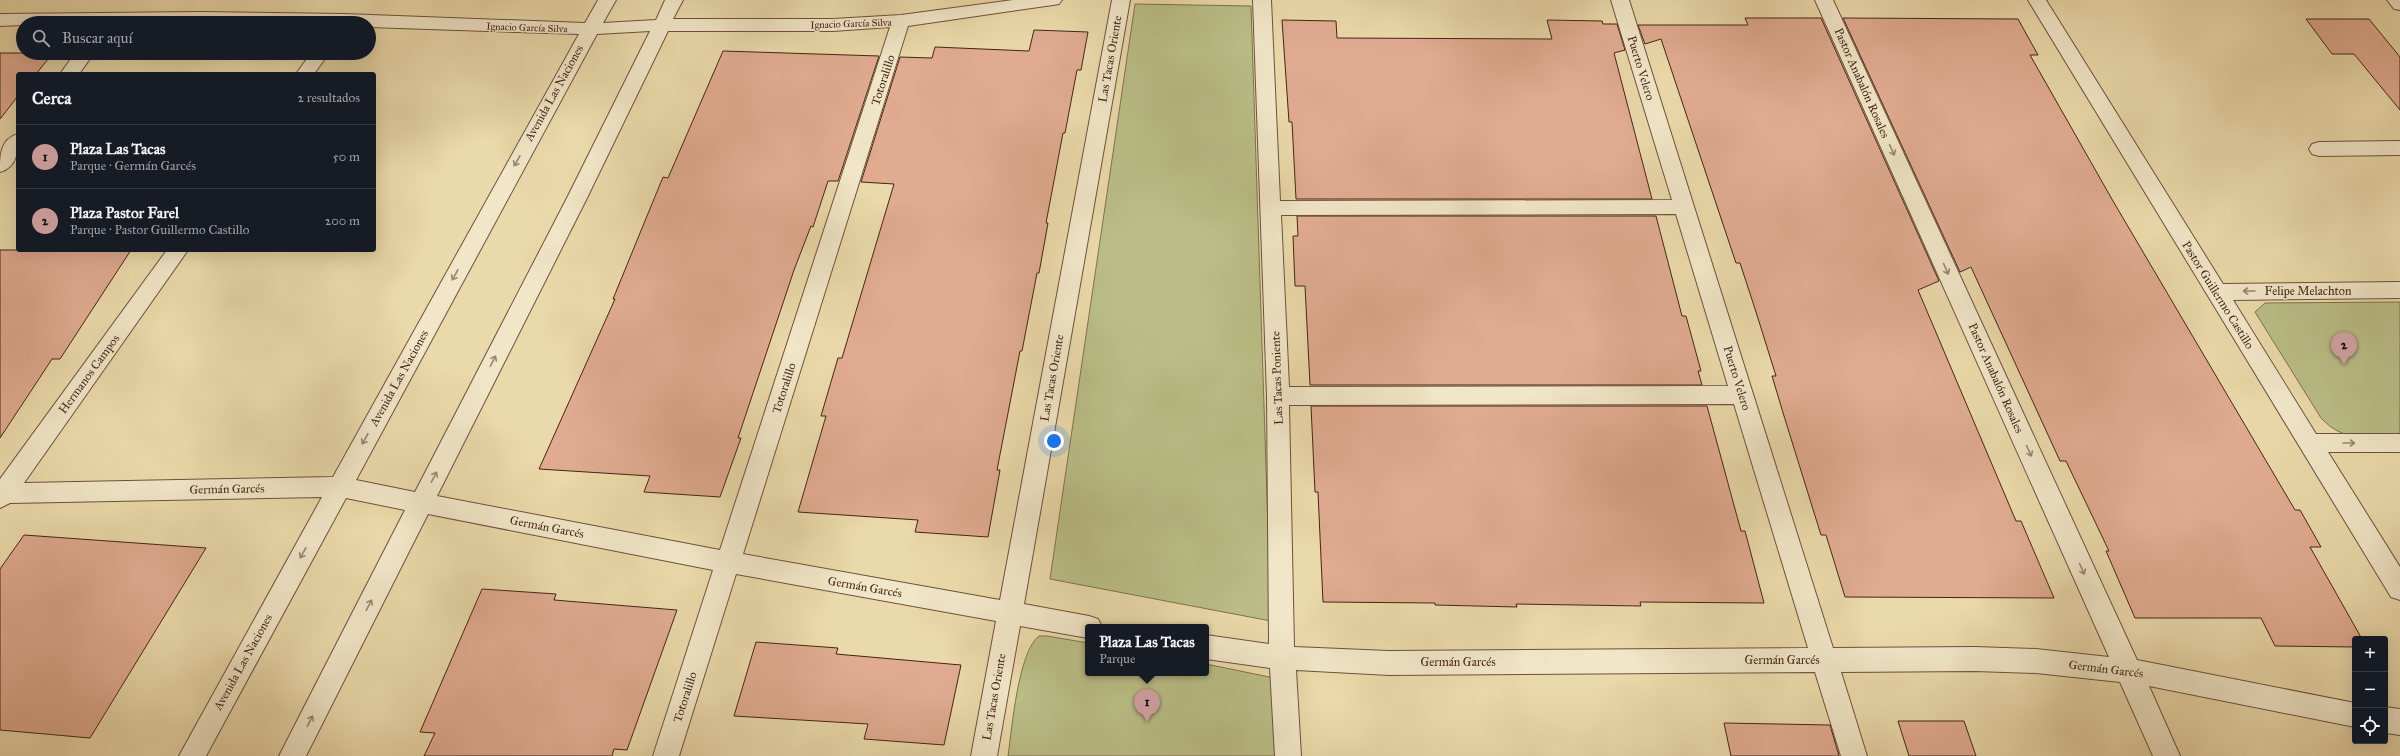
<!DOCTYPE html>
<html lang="es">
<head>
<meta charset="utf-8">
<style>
	:root { --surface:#171b24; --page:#242831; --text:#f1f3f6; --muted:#9ea1a6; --line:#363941; --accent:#c59692 }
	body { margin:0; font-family:"IM FELL Great Primer",serif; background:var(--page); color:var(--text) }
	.controls { position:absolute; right:12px; bottom:12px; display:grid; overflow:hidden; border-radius:4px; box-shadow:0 4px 16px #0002 }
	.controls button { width:36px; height:36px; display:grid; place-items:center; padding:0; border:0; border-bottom:1px solid var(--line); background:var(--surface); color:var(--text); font:20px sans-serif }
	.you { position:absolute; left:1054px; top:441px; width:14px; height:14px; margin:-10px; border:3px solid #fff; border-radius:50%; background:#1a73e8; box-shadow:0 0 0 6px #1a73e833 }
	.badge { display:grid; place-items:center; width:26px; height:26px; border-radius:50%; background:var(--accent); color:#111; font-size:13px; font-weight:700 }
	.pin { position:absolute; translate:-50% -33px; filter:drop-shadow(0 1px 2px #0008) }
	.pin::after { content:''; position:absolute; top:21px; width:14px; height:12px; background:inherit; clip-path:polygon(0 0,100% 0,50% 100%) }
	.popup { position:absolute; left:1085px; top:624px; width:124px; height:52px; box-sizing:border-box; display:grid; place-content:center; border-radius:4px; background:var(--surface); filter:drop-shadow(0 1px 3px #0005); font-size:13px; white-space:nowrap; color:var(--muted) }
	.popup b { font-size:15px; color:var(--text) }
	.popup::after { content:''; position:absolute; left:50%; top:100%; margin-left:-8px; border:8px solid transparent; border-top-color:var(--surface) }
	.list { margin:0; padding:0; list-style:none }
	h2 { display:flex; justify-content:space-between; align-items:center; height:52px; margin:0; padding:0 16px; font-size:17px }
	h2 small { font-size:13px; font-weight:400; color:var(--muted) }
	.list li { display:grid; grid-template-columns:26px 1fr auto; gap:12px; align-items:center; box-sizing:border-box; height:64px; padding:0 16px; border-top:1px solid var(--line) }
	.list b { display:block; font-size:15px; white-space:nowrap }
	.list p { margin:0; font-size:13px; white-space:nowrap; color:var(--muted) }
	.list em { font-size:13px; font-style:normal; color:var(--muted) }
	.icon { flex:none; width:22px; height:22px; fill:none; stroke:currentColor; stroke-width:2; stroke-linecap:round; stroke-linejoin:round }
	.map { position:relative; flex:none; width:2400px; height:756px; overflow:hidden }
	.search { position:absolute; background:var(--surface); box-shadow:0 4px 16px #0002; left:16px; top:16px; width:360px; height:44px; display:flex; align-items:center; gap:10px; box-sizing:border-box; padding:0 14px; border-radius:22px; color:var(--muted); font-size:15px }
	.panel { position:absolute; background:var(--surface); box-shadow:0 4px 16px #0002; left:16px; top:72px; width:360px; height:180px; border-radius:4px }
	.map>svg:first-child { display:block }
</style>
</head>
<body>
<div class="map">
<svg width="2400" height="756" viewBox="0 0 2400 756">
	<rect width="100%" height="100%" fill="#ead9aa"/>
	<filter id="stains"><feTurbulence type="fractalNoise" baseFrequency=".005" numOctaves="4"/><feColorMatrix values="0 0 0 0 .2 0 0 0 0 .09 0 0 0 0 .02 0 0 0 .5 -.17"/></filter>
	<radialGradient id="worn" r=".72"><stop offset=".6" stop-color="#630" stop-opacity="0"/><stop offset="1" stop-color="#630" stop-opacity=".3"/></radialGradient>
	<path fill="#babe86" stroke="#80714f" d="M1135,4l116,2 20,615 -221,-42z
		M2400,302v135c-31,0 -56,6 -79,-19l-66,-106 10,-9z
		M1039,636h8l41,7v30h118v-9l68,14 7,78h-273c4,-27 10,-104 31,-120z"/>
	<path fill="#e0ab90" stroke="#452418" d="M1745,18h76l118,263 -21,9 98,231h5l33,77 -209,-1 -19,-62h-5l-37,-119 -12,-40h4l-20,-64 -16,-49h-4l-75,-224 -16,5 -7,-19h110z
		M1843,18l175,1 20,36h-8l83,146 182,309h5l21,37h-11l52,92h-7v8l-80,-1 -14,-28h-126l-29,-67h3l-43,-90h-6l-89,-194 -11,5z
		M2306,19h63l31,38v53l-46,-56h-22z
		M1282,20l54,1 1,17 215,1 -5,-19 55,1 1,3h14l8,26 -11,3 38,146h-356l-4,-77h-3z
		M1034,30l54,2 -7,38h-4l-12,63h-2l-17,90h2l-9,50h-2l-15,78h-2l-23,119h3l-12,67 -73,-5 3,-12 -120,-8 28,-96h-5l17,-58h4l52,-174 -33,-2 39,-125 32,1 3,-11 94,4z
		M723,51l156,5 -41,125h-10l-15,46 -2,-1 -17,44 -56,168h3l-21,59 -76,-5 6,-16 -111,-7 76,-170h-2l50,-122 5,1z
		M0,53h53l-17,21h-18v22l-18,23z
		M1297,216h359l26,100h4l15,55h-3l4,14h-392l-5,-99h-10l-2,-50h5z
		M0,250h131l-71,109h-8l-52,79z
		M1311,406h396l34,125h4l19,72 -124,-1 1,4 -125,-2 1,3 -82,-2v-2l-112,-1 -5,-110h-3z
		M24,535l182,13 -116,190 -90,-8v-161z
		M482,589l74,5 -2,6 123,10 -50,140 -13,-1 -2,7h-188l11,-23 -15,-1z
		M756,642l82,6 -2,6 125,11 -17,80 -80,-6 4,-15 -134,-8z
		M1898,721h66l12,35h-67z
		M1724,723l106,2 9,31h-108z"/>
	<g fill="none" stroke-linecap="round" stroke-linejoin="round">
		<g stroke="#6e513c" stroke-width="2">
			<path id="minor" d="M598,0h18l-13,23 53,-3 9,-20h18l-10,19h160l68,-4 112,-15h49l-3,4 -6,1 -145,21 -165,528 257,46 112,-600h18l-106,604 65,12 9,3 4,8h-14v11l-68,-12 -23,130h-26l25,-135 -260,-47 -57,182h-26l60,-186 -285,-56 -122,242h-27l126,-246 -59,-12 -140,258h-27l143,-259 -312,6 -10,5v-29l167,-229h21l-164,233 309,-6 246,-443 -210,-7v-4h-346v2l-23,1v-12l200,-2 144,2 241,9zM890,27l-170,523 -283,-54 150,-298 81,-167h165zM650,31l-83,167 -152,294 -59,-12 241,-446z
				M1253,0h18l9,201 392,-1 -61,-200h18l204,648 142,-1 61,2 73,8 -294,-657h18l304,660 218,43v24l-206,-41 31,70h-27l-33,-74 -84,-9 -61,-2 -134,1 26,84h-26l-26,-84 -426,3 -93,-5 5,86h-26l-5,-88 -64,-9v-24l63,9 -2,-248zM1676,214l52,172 -439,1 -8,-172zM1734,404l74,244 -419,3 -95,-4 -5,-242z
				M2028,0h18l177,284 177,-2v16l-167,2 83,134h84v18h-72l72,115v33l-9,-3z
				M2387,0h13v10l-6,-1z
				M75,53h19l-15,21h-19z
				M311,53h18l-15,21h-18z
				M18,134c0,16 0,33 -18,38 0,-16 0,-33 18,-38z
				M2400,141v14l-81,1 -7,-2 -3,-5 3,-5 7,-2z
				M2385,707l15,2v26l-15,-2z"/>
		</g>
		<use href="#minor" fill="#f1e6c8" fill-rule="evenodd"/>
	</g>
	<defs><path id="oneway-shaft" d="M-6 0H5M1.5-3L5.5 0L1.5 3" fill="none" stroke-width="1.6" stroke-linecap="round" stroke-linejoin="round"/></defs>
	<g stroke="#9b8570">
		<use href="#oneway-shaft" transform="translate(1892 150) rotate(66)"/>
		<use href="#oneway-shaft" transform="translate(517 161) rotate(119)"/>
		<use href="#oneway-shaft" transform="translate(1946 269) rotate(66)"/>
		<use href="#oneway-shaft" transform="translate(455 275) rotate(119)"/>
		<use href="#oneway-shaft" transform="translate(2249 291) rotate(180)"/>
		<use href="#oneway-shaft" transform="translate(493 361) rotate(-63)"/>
		<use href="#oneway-shaft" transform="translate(365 439) rotate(119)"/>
		<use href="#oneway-shaft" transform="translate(2349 443)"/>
		<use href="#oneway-shaft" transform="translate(2029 451) rotate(66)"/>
		<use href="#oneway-shaft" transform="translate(434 477) rotate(-63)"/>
		<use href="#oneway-shaft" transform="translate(303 553) rotate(119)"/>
		<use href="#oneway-shaft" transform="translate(2082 569) rotate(66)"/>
		<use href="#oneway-shaft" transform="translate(369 605) rotate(-63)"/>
		<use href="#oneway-shaft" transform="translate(310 721) rotate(-63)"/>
	</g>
	<g text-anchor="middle" stroke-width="3" stroke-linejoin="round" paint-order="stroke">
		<g font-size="10" fill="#452418" stroke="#f1e6c8">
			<text transform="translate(851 23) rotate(-2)" y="4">Ignacio García Silva</text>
			<text transform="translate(527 27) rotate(2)" y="4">Ignacio García Silva</text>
		</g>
		<g font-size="12" fill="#452418" stroke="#f1e6c8">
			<text transform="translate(1110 59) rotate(-80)" y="4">Las Tacas Oriente</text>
			<text transform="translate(1641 68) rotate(73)" y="4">Puerto Velero</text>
			<text transform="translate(883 80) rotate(-72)" y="4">Totoralillo</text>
			<text transform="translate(1862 83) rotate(66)" y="4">Pastor Anabalón Rosales</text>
			<text transform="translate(554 93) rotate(-61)" y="4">Avenida Las Naciones</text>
			<text x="2308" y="295">Felipe Melachton</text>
			<text transform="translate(2218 295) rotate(58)" y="4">Pastor Guillermo Castillo</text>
			<text transform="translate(89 374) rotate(-54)" y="4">Hermanos Campos</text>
			<text transform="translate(399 378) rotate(-61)" y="4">Avenida Las Naciones</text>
			<text transform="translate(1052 378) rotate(-80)" y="4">Las Tacas Oriente</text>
			<text transform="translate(1277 378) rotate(-92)" y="4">Las Tacas Poniente</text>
			<text transform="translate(1737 378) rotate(73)" y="4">Puerto Velero</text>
			<text transform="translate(1996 378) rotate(66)" y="4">Pastor Anabalón Rosales</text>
			<text transform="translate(784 388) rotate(-72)" y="4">Totoralillo</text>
			<text transform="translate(227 489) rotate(-1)" y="4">Germán Garcés</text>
			<text transform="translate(547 527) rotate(11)" y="4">Germán Garcés</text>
			<text transform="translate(865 587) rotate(10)" y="4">Germán Garcés</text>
			<text x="1782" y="664">Germán Garcés</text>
			<text transform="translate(243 662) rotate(-61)" y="4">Avenida Las Naciones</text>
			<text x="1458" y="666">Germán Garcés</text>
			<text transform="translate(2106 669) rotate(7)" y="4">Germán Garcés</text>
			<text transform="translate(685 697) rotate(-72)" y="4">Totoralillo</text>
			<text transform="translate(994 697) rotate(-80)" y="4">Las Tacas Oriente</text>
		</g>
	</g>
	<rect width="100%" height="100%" filter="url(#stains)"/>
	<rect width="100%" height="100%" fill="url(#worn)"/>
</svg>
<div class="controls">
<button>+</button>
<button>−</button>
<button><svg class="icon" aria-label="locate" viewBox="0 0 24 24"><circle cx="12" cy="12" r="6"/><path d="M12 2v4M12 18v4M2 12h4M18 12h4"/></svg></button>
</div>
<div class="you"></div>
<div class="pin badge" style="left:1147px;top:722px">1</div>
<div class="popup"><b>Plaza Las Tacas</b>Parque</div>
<div class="pin badge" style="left:2344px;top:365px">2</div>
<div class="search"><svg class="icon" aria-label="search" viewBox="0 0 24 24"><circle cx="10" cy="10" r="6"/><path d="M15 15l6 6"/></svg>Buscar aquí</div>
<section class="panel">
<h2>Cerca<small>2 resultados</small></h2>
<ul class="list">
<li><span class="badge">1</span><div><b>Plaza Las Tacas</b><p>Parque · Germán Garcés</p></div><em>50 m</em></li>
<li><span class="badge">2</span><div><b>Plaza Pastor Farel</b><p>Parque · Pastor Guillermo Castillo</p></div><em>200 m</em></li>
</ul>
</section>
</div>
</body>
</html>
